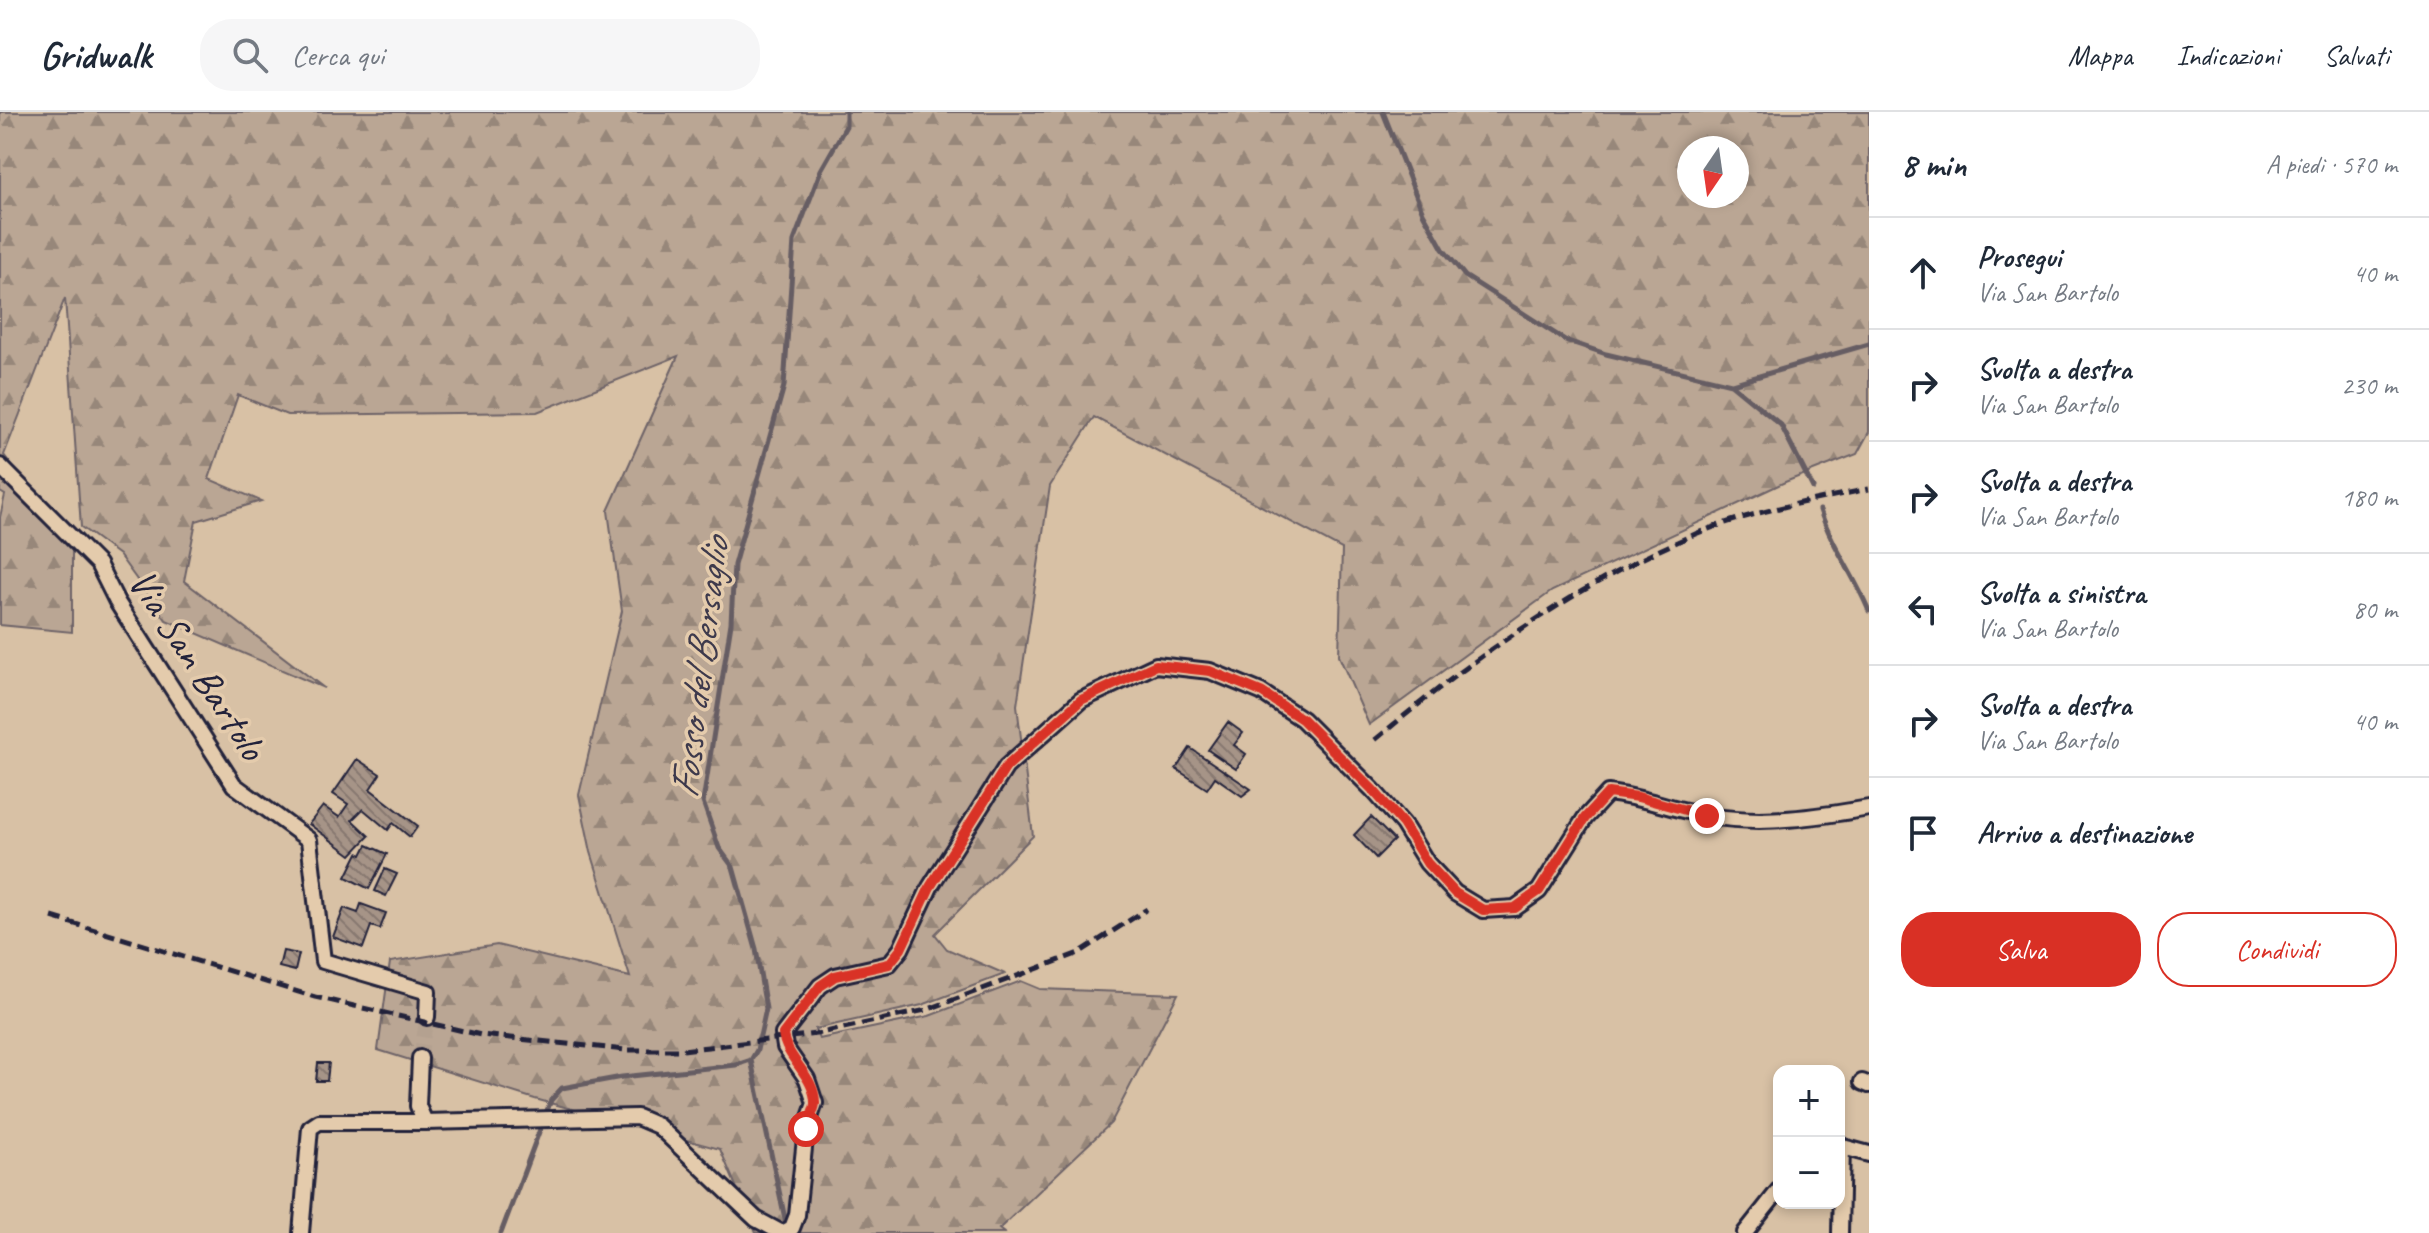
<!DOCTYPE html>
<html lang="it">
<head>
<meta charset="utf-8">
<style>
	:root { --surface:#fff; --page:#f6f6f7; --text:#1f2937; --muted:#747a83; --line:#e0e1e3; --accent:#d93025 }
	body { margin:0; font-family:Caveat,sans-serif; background:var(--page); color:var(--text) }
	.controls { position:absolute; right:24px; bottom:24px; display:grid; overflow:hidden; border-radius:16px; box-shadow:0 4px 12px #0003 }
	.controls button { width:72px; height:72px; display:grid; place-items:center; padding:0; border:0; border-bottom:2px solid var(--line); background:var(--surface); color:var(--text); font:40px sans-serif }
	.compass { position:absolute; left:1677px; top:24px; width:72px; height:72px; border-radius:50%; background:var(--surface); box-shadow:0 4px 12px #0003; rotate:193deg }
	.stop { position:absolute; width:24px; height:24px; margin:-18px; border:6px solid #d93025; border-radius:50%; background:#fff }
	.stop.end { background:#d93025; border-color:#fff; box-shadow:0 2px 8px #0008 }
	.list { margin:0; padding:0; list-style:none }
	h2 { display:flex; justify-content:space-between; align-items:center; height:104px; margin:0; padding:0 32px; font-size:34px }
	h2 small { font-size:26px; font-weight:400; color:var(--muted) }
	.list li { display:grid; grid-template-columns:52px 1fr auto; gap:24px; align-items:center; box-sizing:border-box; height:112px; padding:0 32px; border-top:2px solid var(--line) }
	.list b { display:block; font-size:30px; white-space:nowrap }
	.list p { margin:0; font-size:26px; white-space:nowrap; color:var(--muted) }
	.list em { font-size:26px; font-style:normal; color:var(--muted) }
	.actions { display:flex; gap:16px; padding:24px 32px }
	.actions a { flex:1; padding:18px 0; border:2px solid var(--accent); border-radius:32px; text-align:center; font-size:28px; color:var(--accent) }
	.actions .main { background:var(--accent); color:#fff }
	.icon { flex:none; width:44px; height:44px; fill:none; stroke:currentColor; stroke-width:2; stroke-linecap:round; stroke-linejoin:round }
	.map { position:relative; flex:none; width:1869px; height:1121px; overflow:hidden }
	header { display:flex; align-items:center; gap:48px; box-sizing:border-box; height:112px; padding:0 40px; background:var(--surface); border-bottom:2px solid var(--line) }
	header strong { font-size:38px }
	nav { display:flex; gap:44px; margin-inline-start:auto; font-size:28px }
	.search { width:560px; height:72px; background:var(--page); display:flex; align-items:center; gap:20px; box-sizing:border-box; padding:0 28px; border-radius:32px; color:var(--muted); font-size:30px }
	main { display:flex }
	aside { flex:1; background:var(--surface) }
	.map>svg:first-child { display:block }
</style>
</head>
<body>
<header>
<strong>Gridwalk</strong>
<div class="search"><svg class="icon" aria-label="search" viewBox="0 0 24 24"><circle cx="10" cy="10" r="6"/><path d="M15 15l6 6"/></svg>Cerca qui</div>
<nav><a>Mappa</a><a>Indicazioni</a><a>Salvati</a></nav>
</header>
<main>
<div class="map">
<svg width="1869" height="1121" viewBox="0 0 1869 1121">
	<defs>
		<pattern id="forest-firs" width="22" height="20" patternUnits="userSpaceOnUse" patternTransform="scale(2)"><rect width="22" height="20" fill="#baa694"/><path d="M5 1l3.5 6h-7zM16 11l3.5 6h-7z" fill="#97877a"/></pattern>
		<pattern id="building-back-hatch" width="6" height="6" patternUnits="userSpaceOnUse" patternTransform="scale(2)"><rect width="6" height="6" fill="#a69487"/><path d="M-1 5l2 2M0 0l6 6M5-1l2 2" fill="none" stroke="#877870"/></pattern>
	</defs>
	<rect width="100%" height="100%" fill="#d8c1a5"/>
	<filter id="ink" filterUnits="userSpaceOnUse"><feTurbulence type="fractalNoise" baseFrequency=".0125" numOctaves="2"/><feDisplacementMap in="SourceGraphic" scale="16" xChannelSelector="R" yChannelSelector="G"/><feConvolveMatrix kernelMatrix="1 2 1 2 8 2 1 2 1" color-interpolation-filters="sRGB"/></filter>
	<g filter="url(#ink)">
		<path fill="url(#forest-firs)" stroke="#6e6468" stroke-width="2" fill-rule="evenodd" d="M0,0h1869v320l-12,22 -72,28 -233,109 -183,134 -30,-69 3,-107 -248,-132 -44,69 -33,219 16,131 -98,98 12,15 58,25 -83,31 -107,24 4,10 110,-23 92,-35 19,8 138,5 -67,129 -112,106 5,4h-248l-36,-84 -185,-50 -157,-49 12,-88 107,-17 133,32 -39,-125 -12,-57 43,-184 -14,-100 70,-155 -141,56 -250,3 -49,-20 -29,84 52,22 -65,20 -12,60 140,107 -158,-68 -47,-65 -38,-28 -16,-229 -61,157 68,90v87l-72,-7v-108l5,-22 -5,-3zM1689,36h48v48h-48z"/>
		<g fill="none" stroke-linecap="round" stroke-linejoin="round">
			<path stroke="#665d63" stroke-width="5" d="M1383,0l40,101 20,36 22,27 100,64 41,14 125,30 50,41 32,63
				M1732,272l137,-40
				M1820,398c11,35 35,66 49,101
				M787,1116l-36,-168 6,-10 9,-41 -10,-60 -23,-82 -14,-19 -16,-46 28,-179 3,-58 50,-179 10,-145 27,-71 25,-44v-14
				M501,1121l50,-133 11,-12 60,-11 114,-12 15,-5"/>
		</g>
		<path fill="url(#building-back-hatch)" stroke="#22223b" stroke-width="2" d="M1228,610l15,11 -9,12 12,9 -10,15 -28,-19z
			M1190,636l61,41 -9,7 -27,-19 -8,12 -31,-20z
			M357,647l23,15 -10,15 48,37 -8,11 -17,-14 -5,7 -25,-21 -11,11 17,16 -18,19 -42,-31 14,-18 16,11 9,-13 -15,-10z
			M1371,705l23,23 -18,18 -22,-23z
			M367,733l20,9 -18,35 -23,-12 12,-24 4,2z
			M385,757l12,5 -11,22 -11,-5z
			M361,792l25,9 -6,16 -9,-3 -8,22 -30,-11 11,-29 14,5z
			M283,839l16,3 -4,17 -16,-4z
			M318,951h11l-2,18h-11z"/>
		<g fill="none" stroke-linecap="round" stroke-linejoin="round">
			<path stroke="#b4a190" stroke-width="14" stroke-dasharray="14 7" stroke-linecap="butt" d="M420,946l7,-41"/>
			<g stroke="#22223b" stroke-width="20">
				<path id="minor" d="M0,354l98,98 19,38 117,183 75,55 14,121 105,31 -1,25
					M420,946l-2,48 7,16 212,-5 21,9 98,93 26,14 10,-5 5,-13 9,-86 9,-26 -8,-24 -22,-32 -2,-13 37,-48 15,-10 54,-12 12,-15 29,-62 76,-120 75,-67 75,-35 54,6 51,21 41,27 71,71 30,34 24,39 28,30 28,17 32,-2 24,-17 46,-73 23,-25c35,4 67,17 102,23 52,9 107,1 159,-8
					M1862,970l7,3
					M1839,1034l30,8
					M301,1121l9,-105 9,-6h106
					M1745,1121l34,-43
					M1840,1121l2,-87"/>
			</g>
			<use href="#minor" stroke="#e4cbac" stroke-width="14"/>
			<path stroke="#22223b" stroke-width="5" stroke-dasharray="12 6" stroke-linecap="butt" d="M1375,628c95,-80 197,-152 311,-202 57,-25 123,-37 183,-49
				M52,805l263,80 166,38 145,15h57l133,-16 110,-24 153,-57 68,-44"/>
		</g>
	</g>
	<g fill="none" stroke-linecap="round" stroke-linejoin="round" filter="url(#ink)">
		<path stroke="#d93025" stroke-width="10" d="M806,1017c2,-7 8,-17 9,-25 1,-27 -29,-45 -32,-70l37,-48 15,-10 54,-12 12,-15 29,-62 76,-120 75,-67 75,-35 54,6 51,21 41,27 71,71 30,34 24,39 28,30 28,17 32,-2 24,-17 46,-73 23,-25 30,4 69,19"/>
	</g>
	<g text-anchor="middle" stroke-width="7" stroke-linejoin="round" paint-order="stroke">
		<g font-size="40" fill="#22223b" stroke="#e4cbac">
			<text transform="translate(198 552) rotate(57)" y="14">Via San Bartolo</text>
		</g>
		<g font-size="42" font-style="italic" fill="#3e3a4c" stroke="#e4cbac">
			<text transform="translate(698 556) rotate(-83)" y="15">Fosso del Bersaglio</text>
		</g>
	</g>
</svg>
<div class="controls">
<button>+</button>
<button>−</button>
</div>
<svg class="compass" viewBox="-18 -18 36 36"><path d="M0-13l5 13h-10z" fill="#e53935"/><path d="M0 13l5-13h-10z" fill="#747a83"/></svg>
<div class="stop" style="left:806px;top:1017px"></div>
<div class="stop end" style="left:1707px;top:704px"></div>
</div>
<aside>
<h2>8 min<small>A piedi · 570 m</small></h2>
<ul class="list">
<li><svg class="icon" aria-label="ahead" viewBox="0 0 24 24"><path d="M12 20V5M6 11l6-6 6 6"/></svg><div><b>Prosegui</b><p>Via San Bartolo</p></div><em>40 m</em></li>
<li><svg class="icon" aria-label="right" viewBox="0 0 24 24"><path d="M7 20v-9h11M14 6l5 5-5 5"/></svg><div><b>Svolta a destra</b><p>Via San Bartolo</p></div><em>230 m</em></li>
<li><svg class="icon" aria-label="right" viewBox="0 0 24 24"><path d="M7 20v-9h11M14 6l5 5-5 5"/></svg><div><b>Svolta a destra</b><p>Via San Bartolo</p></div><em>180 m</em></li>
<li><svg class="icon" aria-label="left" viewBox="0 0 24 24"><path d="M17 20v-9H6M10 6l-5 5 5 5"/></svg><div><b>Svolta a sinistra</b><p>Via San Bartolo</p></div><em>80 m</em></li>
<li><svg class="icon" aria-label="right" viewBox="0 0 24 24"><path d="M7 20v-9h11M14 6l5 5-5 5"/></svg><div><b>Svolta a destra</b><p>Via San Bartolo</p></div><em>40 m</em></li>
<li><svg class="icon" aria-label="arrive" viewBox="0 0 24 24"><path d="M6 21V4h12l-3 4 3 4H6"/></svg><div><b>Arrivo a destinazione</b></div></li>
</ul>
<div class="actions"><a class="main">Salva</a><a>Condividi</a></div>
</aside>
</main>
</body>
</html>
